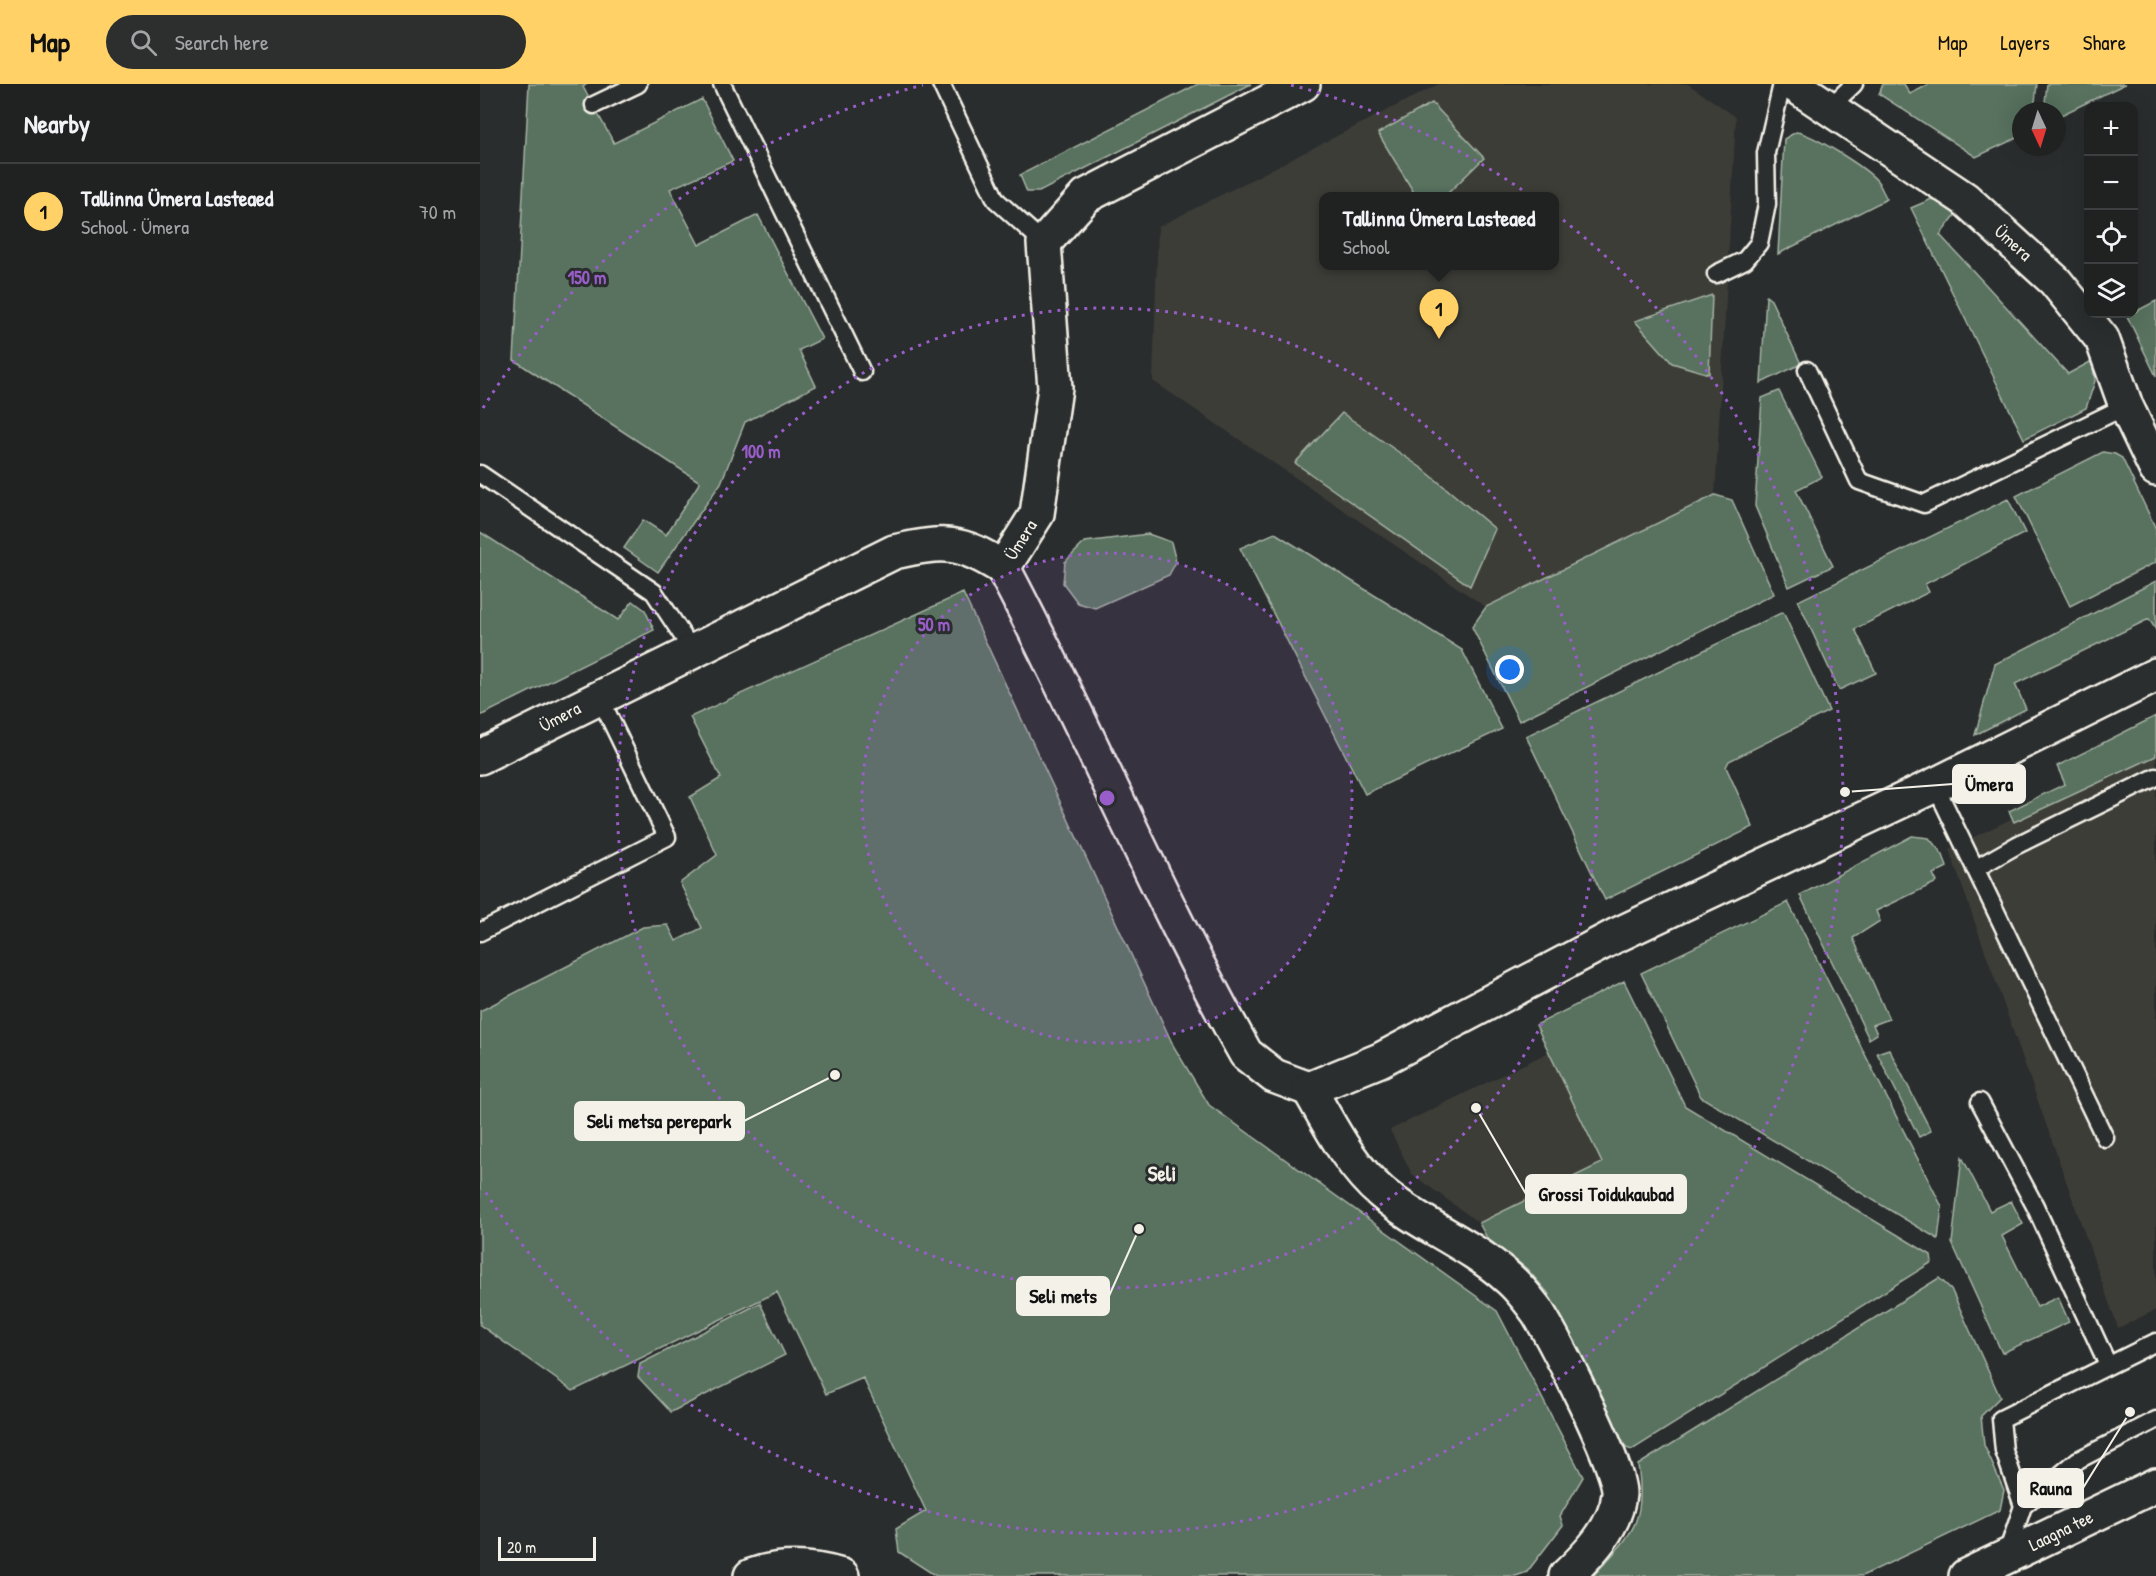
<!DOCTYPE html>
<html lang="en">
<head>
<meta charset="utf-8">
<style>
	:root { --surface:#202222; --page:#2d2f2f; --text:#f1f3f6; --muted:#a2a4a5; --line:#3d3f40; --accent:#ffd166 }
	body { margin:0; font-family:"Patrick Hand",sans-serif; background:var(--page); color:var(--text) }
	.controls { position:absolute; right:18px; top:18px; display:grid; overflow:hidden; border-radius:12px; box-shadow:0 6px 24px #0002 }
	.controls button { width:54px; height:54px; display:grid; place-items:center; padding:0; border:0; border-bottom:2px solid var(--line); background:var(--surface); color:var(--text); font:30px sans-serif }
	.compass { position:absolute; left:1532px; top:18px; width:54px; height:54px; border-radius:50%; background:var(--surface); box-shadow:0 6px 24px #0002; rotate:176deg }
	.scale { position:absolute; left:18px; bottom:15px; width:98px; box-sizing:border-box; padding-left:6px; border:3px solid #f4f1e8; border-top:0; font-size:16px; line-height:21px; white-space:nowrap; color:#f4f1e8; -webkit-text-stroke:4px #2a2d2e; paint-order:stroke }
	.you { position:absolute; left:1030px; top:586px; width:21px; height:21px; margin:-15px; border:4px solid #fff; border-radius:50%; background:#1a73e8; box-shadow:0 0 0 9px #1a73e833 }
	.badge { display:grid; place-items:center; width:39px; height:39px; border-radius:50%; background:var(--accent); color:#111; font-size:20px; font-weight:700 }
	.pin { position:absolute; translate:-50% -50px; filter:drop-shadow(0 2px 3px #0008) }
	.pin::after { content:''; position:absolute; top:32px; width:21px; height:18px; background:inherit; clip-path:polygon(0 0,100% 0,50% 100%) }
	.popup { position:absolute; left:839px; top:108px; width:240px; height:78px; box-sizing:border-box; display:grid; place-content:center; border-radius:12px; background:var(--surface); filter:drop-shadow(0 2px 4px #0005); font-size:20px; white-space:nowrap; color:var(--muted) }
	.popup b { font-size:22px; color:var(--text) }
	.popup::after { content:''; position:absolute; left:50%; top:100%; margin-left:-12px; border:12px solid transparent; border-top-color:var(--surface) }
	.list { margin:0; padding:0; list-style:none }
	h2 { display:flex; justify-content:space-between; align-items:center; height:78px; margin:0; padding:0 24px; font-size:26px }
	h2 small { font-size:20px; font-weight:400; color:var(--muted) }
	.list li { display:grid; grid-template-columns:39px 1fr auto; gap:18px; align-items:center; box-sizing:border-box; height:96px; padding:0 24px; border-top:2px solid var(--line) }
	.list b { display:block; font-size:22px; white-space:nowrap }
	.list p { margin:0; font-size:20px; white-space:nowrap; color:var(--muted) }
	.list em { font-size:20px; font-style:normal; color:var(--muted) }
	.icon { flex:none; width:33px; height:33px; fill:none; stroke:currentColor; stroke-width:2; stroke-linecap:round; stroke-linejoin:round }
	.map { position:relative; flex:none; width:1676px; height:1492px; overflow:hidden }
	header { display:flex; align-items:center; gap:36px; box-sizing:border-box; height:84px; padding:0 30px; background:var(--accent); color:#111 }
	header strong { font-size:28px }
	nav { display:flex; gap:33px; margin-inline-start:auto; font-size:21px }
	.search { width:420px; height:54px; background:var(--page); display:flex; align-items:center; gap:15px; box-sizing:border-box; padding:0 21px; border-radius:33px; color:var(--muted); font-size:22px }
	main { display:flex }
	aside { flex:1; background:var(--surface) }
	.map>svg:first-child { display:block }
</style>
</head>
<body>
<header>
<strong>Map</strong>
<div class="search"><svg class="icon" aria-label="search" viewBox="0 0 24 24"><circle cx="10" cy="10" r="6"/><path d="M15 15l6 6"/></svg>Search here</div>
<nav><a>Map</a><a>Layers</a><a>Share</a></nav>
</header>
<main>
<aside>
<h2>Nearby<small></small></h2>
<ul class="list">
<li><span class="badge">1</span><div><b>Tallinna Ümera Lasteaed</b><p>School · Ümera</p></div><em>70 m</em></li>
</ul>
</aside>
<div class="map">
<svg width="1676" height="1492" viewBox="0 0 1676 1492">
	<rect width="100%" height="100%" fill="#2a2d2e"/>
	<filter id="ink" filterUnits="userSpaceOnUse"><feTurbulence type="fractalNoise" baseFrequency=".0167" numOctaves="2"/><feDisplacementMap in="SourceGraphic" scale="12" xChannelSelector="R" yChannelSelector="G"/><feConvolveMatrix kernelMatrix="1 2 1 2 8 2 1 2 1" color-interpolation-filters="sRGB"/></filter>
	<g filter="url(#ink)">
		<path fill="#3d3c38" fill-rule="evenodd" d="M959,0h249l48,33 -21,378 -229,112 -333,-226 5,-154zM844,112h230v70h-230z
			M1676,665v561l-38,18 -169,-479z
			M1069,968l54,111 -124,60 -67,-49 -22,-44z"/>
		<path fill="#58725f" stroke="#a6b2a4" stroke-width="1.5" d="M49,0h58l-4,3 31,56 88,-44 31,62 -63,28 29,56 59,-30 64,124 -23,11 17,36 -71,36 -24,61 -63,89 -34,-24 19,-28 23,15 34,-53 -186,-122z
			M718,0h53l-212,108h-12l-7,-17z
			M1403,0h21l6,10 20,-10h107l-3,27h-13v25l-45,21 -97,-63z
			M1567,0h78l-68,33v-6h-13z
			M952,19l52,55 -39,38h-29l-38,-63z
			M1316,48c15,1 72,37 82,50 3,5 6,12 9,17l-109,55 6,-115z
			M1454,114l23,15 -17,22 128,139 24,-13 3,20 -9,27 -62,31 -113,-231z
			M1232,211l-3,79 -37,-11 -37,-42z
			M1286,212l5,4 30,64 -40,19z
			M1676,217v75l-29,-60z
			M1299,307l43,86 -26,13 37,76 -44,21 -34,-81 7,-108z
			M862,329l81,56 72,60 -25,57 -175,-123z
			M1623,368l12,2 7,4 34,71v33l-86,44 -54,-110z
			M1235,411l17,5 42,94 -255,127 -47,-94 14,-20z
			M1528,415l17,34 -100,51 4,8 -74,37 21,44 -37,17 -41,-89z
			M0,448l138,88 15,-19 12,9 9,20 -174,86z
			M795,449l187,117 40,79 -137,65 -125,-246z
			M668,450l23,8 5,20 -7,13 -74,33 -17,-5 -15,-20 2,-21 20,-20z
			M1676,497v49l-7,-11 -134,65 11,25 -51,26 20,-71z
			M483,509l211,454 35,58 288,206 86,166 -23,39 3,9 -36,47 -11,4h-580l-37,-24 -3,-23 30,-18 -63,-133 -37,16 -49,-102 -204,99 -93,-66v-314l163,-84 25,-2 8,16 26,-13 -22,-45 37,-28 -27,-58 31,-19 -31,-61z
			M1303,528l46,99 -100,50 -3,6 27,60 -148,73 -79,-164z
			M1676,632v40l-142,66 -5,-11 56,-27 -8,-18z
			M1432,752l17,2 14,17 4,12 -14,7 4,8 -61,29 4,10 -27,17 36,81 -16,6 4,9 -8,5 -69,-144z
			M1308,818l154,305 -4,32 -237,-142 -60,-124z
			M1144,897l61,125 246,149 1,7 -300,188 -6,-2 -78,-155 -21,-24 -40,-31 -8,-15 123,-60 -66,-138z
			M1409,965l42,82 -12,6 -42,-84z
			M1482,1073l28,54 21,-10 12,23 -21,12 35,71 21,-10 11,25 -67,31 -50,-110z
			M1459,1194l12,11 49,108 -19,19 3,29 20,45 -4,20 -138,66h-269c38,-42 54,-51 45,-111z
			M280,1219l25,52 -114,57 -33,-35 2,-13z"/>
		<g fill="none" stroke-linecap="round" stroke-linejoin="round">
			<g stroke="#f4f1e8" stroke-width="21">
				<path id="lane" d="M242,0l140,288
					M461,0l55,116 48,43
					M114,21l44,-21
					M1350,23l24,-23
					M1236,190l29,-14 14,-17 8,-39 -1,-51 16,-69
					M1327,286l52,111 65,23 202,-98
					M0,390l174,118 38,58
					M1455,701l170,353
					M1495,785l42,-24 139,-68
					M0,848l187,-95 -68,-141
					M1500,1018l55,104 73,159
					M1543,1422l-19,-55 -3,-32 155,-77
					M1526,1472l17,-50 55,-46 78,-40"/>
			</g>
			<g stroke="#f4f1e8" stroke-width="38">
				<path id="street" d="M823,0l-217,112 -42,47 11,145 -18,126 -34,54c85,160 154,329 243,486l28,22 35,13
					M1313,0l172,115 90,82 47,58 24,67 30,63"/>
			</g>
			<g stroke="#f4f1e8" stroke-width="38">
				<path id="secondary" d="M0,673l414,-205c51,-11 65,-12 109,16
					M271,1492c30,-11 61,-9 91,0
					M1086,1492c23,-22 50,-49 53,-82 2,-27 -65,-156 -82,-183 -9,-12 -19,-25 -30,-34 -38,-34 -87,-52 -125,-84 -33,-28 -52,-68 -73,-104l71,-29 235,-124 320,-151 221,-110"/>
			</g>
			<g stroke="#f4f1e8" stroke-width="38">
				<path id="primary" d="M1486,1492l190,-91"/>
			</g>
			<use href="#lane" stroke="#2a2d2e" stroke-width="16"/>
			<use href="#street" stroke="#2a2d2e" stroke-width="33"/>
			<use href="#secondary" stroke="#2a2d2e" stroke-width="33"/>
			<use href="#primary" stroke="#2a2d2e" stroke-width="33"/>
		</g>
	</g>
	<circle cx="627" cy="714" r="245" fill="#995dc9" fill-opacity=".12"/>
	<g fill="none" stroke="#995dc9" stroke-width="3" stroke-dasharray="3 6">
		<circle cx="627" cy="714" r="245"/>
		<circle cx="627" cy="714" r="490"/>
		<path d="M3 324A736 736 0 0 1 443 1M811 1A736 736 0 1 1 3 1104"/>
	</g>
	<g text-anchor="middle" stroke-width="6" stroke-linejoin="round" paint-order="stroke">
		<g font-size="18" fill="#f4f1e8" stroke="#2a2d2e">
			<text transform="translate(1533 159) rotate(42)" y="6">Ümera</text>
			<text transform="translate(541 456) rotate(-58)" y="6">Ümera</text>
			<text transform="translate(80 633) rotate(-28)" y="6">Ümera</text>
			<text transform="translate(1581 1447) rotate(-26)" y="6">Laagna tee</text>
		</g>
		<g font-size="21" font-weight="bold" fill="#f4f1e8" stroke="#2a2d2e">
			<text x="682" y="1097">Seli</text>
		</g>
	</g>
	<circle cx="627" cy="714" r="9" fill="#995dc9" stroke="#2a2d2e" stroke-width="3"/>
	<g font-size="18" text-anchor="middle" font-weight="bold" fill="#995dc9" stroke="#2a2d2e" stroke-width="6" stroke-linejoin="round" paint-order="stroke">
		<text x="107" y="200">150 m</text>
		<text x="281" y="374">100 m</text>
		<text x="454" y="547">50 m</text>
	</g>
	<path fill="none" stroke="#f4f1e8" stroke-width="2" d="M1365 708L1473 700M355 991L264 1037M996 1024L1046 1110M659 1145L629 1212M1650 1328L1603 1404"/>
	<g fill="#f4f1e8" stroke="#2a2d2e" stroke-width="2">
		<circle cx="1365" cy="708" r="6"/>
		<circle cx="355" cy="991" r="6"/>
		<circle cx="996" cy="1024" r="6"/>
		<circle cx="659" cy="1145" r="6"/>
		<circle cx="1650" cy="1328" r="6"/>
	</g>
	<g fill="#f4f1e8" stroke="#f4f1e8" stroke-width="2">
		<rect x="1473" y="681" width="72" height="38" rx="6"/>
		<rect x="95" y="1018" width="169" height="38" rx="6"/>
		<rect x="1046" y="1091" width="160" height="38" rx="6"/>
		<rect x="537" y="1193" width="92" height="38" rx="6"/>
		<rect x="1538" y="1385" width="65" height="38" rx="6"/>
	</g>
	<g font-size="20" text-anchor="middle" font-weight="bold" fill="#111">
		<text x="1509" y="707">Ümera</text>
		<text x="179" y="1044">Seli metsa perepark</text>
		<text x="1126" y="1117">Grossi Toidukaubad</text>
		<text x="583" y="1219">Seli mets</text>
		<text x="1571" y="1411">Rauna</text>
	</g>
</svg>
<div class="controls">
<button>+</button>
<button>−</button>
<button><svg class="icon" aria-label="locate" viewBox="0 0 24 24"><circle cx="12" cy="12" r="6"/><path d="M12 2v4M12 18v4M2 12h4M18 12h4"/></svg></button>
<button><svg class="icon" aria-label="layers" viewBox="0 0 24 24"><path d="M12 4l9 5-9 5-9-5zM3 14l9 5 9-5"/></svg></button>
</div>
<svg class="compass" viewBox="-18 -18 36 36"><path d="M0-13l5 13h-10z" fill="#e53935"/><path d="M0 13l5-13h-10z" fill="#a2a4a5"/></svg>
<div class="scale">20 m</div>
<div class="you"></div>
<div class="pin badge" style="left:959px;top:255px">1</div>
<div class="popup"><b>Tallinna Ümera Lasteaed</b>School</div>
</div>
</main>
</body>
</html>
